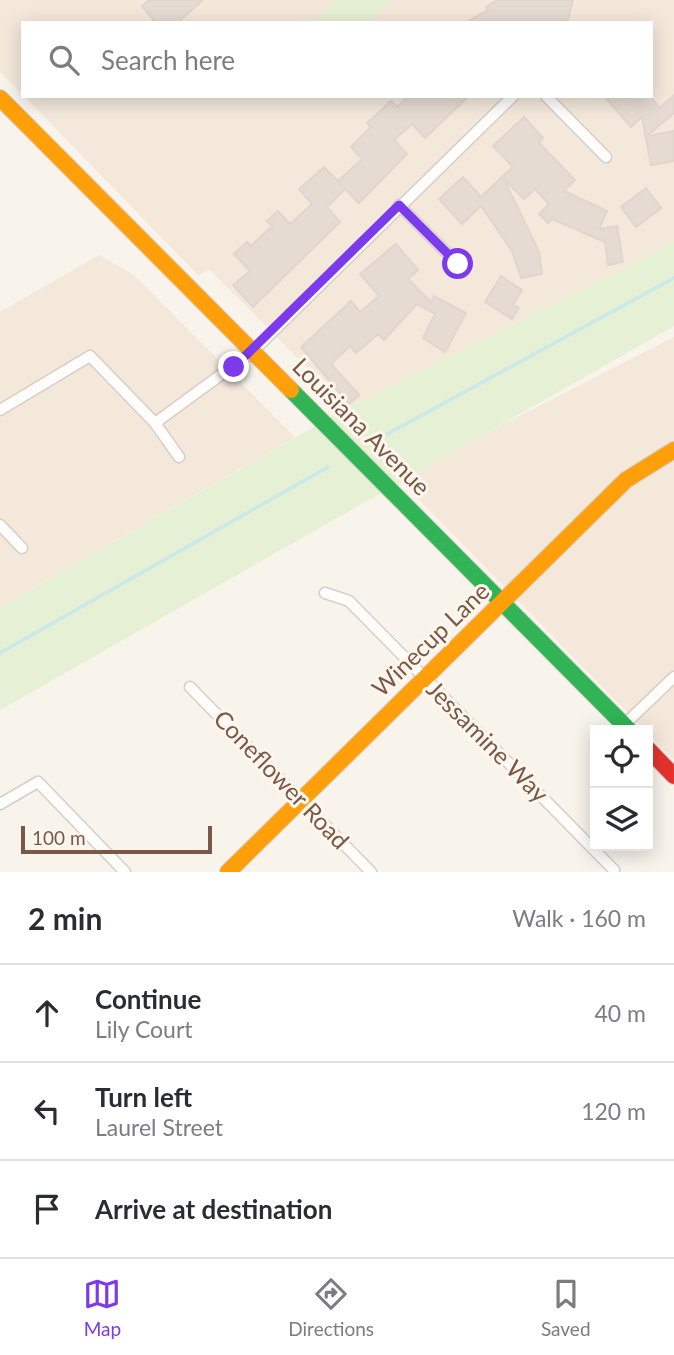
<!DOCTYPE html>
<html lang="en">
<head>
<meta charset="utf-8">
<style>
	:root { --surface:#fff; --page:#f7f7f7; --text:#2b2b33; --muted:#7c7c81; --line:#e1e1e2; --accent:#7c3aed }
	body { margin:0; font-family:Lato,sans-serif; background:var(--page); color:var(--text) }
	.controls { position:absolute; right:21px; bottom:21px; display:grid; overflow:hidden; border-radius:0px; box-shadow:0 4px 18px #0003 }
	.controls button { width:63px; height:63px; display:grid; place-items:center; padding:0; border:0; border-bottom:2px solid var(--line); background:var(--surface); color:var(--text); font:35px sans-serif }
	.scale { position:absolute; left:21px; bottom:18px; width:191px; box-sizing:border-box; padding-left:7px; border:4px solid #795848; border-top:0; font-size:19px; line-height:24px; white-space:nowrap; color:#795848; -webkit-text-stroke:5px #fff7ed; paint-order:stroke }
	.stop { position:absolute; width:21px; height:21px; margin:-16px; border:5px solid #7c3aed; border-radius:50%; background:#fff }
	.stop.end { background:#7c3aed; border-color:#fff; box-shadow:0 2px 7px #0008 }
	.list { margin:0; padding:0; list-style:none }
	h2 { display:flex; justify-content:space-between; align-items:center; height:91px; margin:0; padding:0 28px; font-size:30px }
	h2 small { font-size:23px; font-weight:400; color:var(--muted) }
	.list li { display:grid; grid-template-columns:46px 1fr auto; gap:21px; align-items:center; box-sizing:border-box; height:98px; padding:0 28px; border-top:2px solid var(--line) }
	.list b { display:block; font-size:26px; white-space:nowrap }
	.list p { margin:0; font-size:23px; white-space:nowrap; color:var(--muted) }
	.list em { font-size:23px; font-style:normal; color:var(--muted) }
	.icon { flex:none; width:38px; height:38px; fill:none; stroke:currentColor; stroke-width:2; stroke-linecap:round; stroke-linejoin:round }
	.map { position:relative; flex:none; width:674px; height:872px; overflow:hidden }
	.search { position:absolute; background:var(--surface); box-shadow:0 4px 18px #0003; left:21px; right:21px; top:21px; height:77px; display:flex; align-items:center; gap:18px; box-sizing:border-box; padding:0 24px; border-radius:0px; color:var(--muted); font-size:26px }
	.sheet { height:385px; background:var(--surface) }
	nav { display:flex; justify-content:space-around; align-items:center; box-sizing:border-box; height:98px; border-top:2px solid var(--line); background:var(--surface); font-size:19px; color:var(--muted) }
	nav a { display:grid; justify-items:center; gap:4px }
	nav .on { color:var(--accent) }
	.map>svg:first-child { display:block }
</style>
</head>
<body>
<div class="map">
<svg width="674" height="872" viewBox="0 0 674 872">
	<rect width="100%" height="100%" fill="#f8f3eb"/>
	<path fill="#f4e8db" d="M0,0h674v242l-327,166 -138,-139 -10,7 -175,-180h627v-73h-628v72l-23,-23z
		M99,255l35,20 161,162 -295,170v-295z
		M674,337v423l-276,-282z"/>
	<path fill="#e5f0d4" d="M336,0h55l-23,23h-51l-2,-3z
		M674,242v84l-674,384v-103l347,-199z"/>
	<g fill="none" stroke-linecap="round" stroke-linejoin="round">
		<path stroke="#cbe8ea" stroke-width="3.5" d="M378,439l296,-161
			M0,653l328,-186"/>
	</g>
	<path fill="#e5dbd2" stroke="#e1d5cd" stroke-width="2" d="M149,0h54l-26,23h-21l-14,-17z
		M497,0h76l-6,23h-102l23,-13 -2,-3z
		M674,95v18l-27,23 27,-5v30l-23,4 -9,-48 -11,10 -27,-31h46l10,12z
		M408,96h61l-44,42 -13,-14 -18,16 13,14 -48,49 -14,-14 -18,18 13,15 -87,85 -20,-22 17,-14 -16,-17 13,-12 4,4 21,-20 -5,-5 11,-10 12,13 22,-20 -13,-15 25,-22 14,14 24,-22 -11,-12 20,-20 -4,-4 24,-22 6,6z
		M524,117l19,21 -4,5 36,37 -11,11 43,20 -8,18 18,-3 6,36 -15,3 -3,-23 -53,-23 -4,4 -9,-9 10,-10 -14,-15 -11,10 -20,-20 35,73 3,22 -21,4 -9,-27 -31,-45 -19,18 -23,-25 24,-22 18,20 21,-20 11,-10 -20,-21z
		M646,188l15,20 -25,19 -15,-20z
		M396,244l22,26 -10,9 23,23 3,-6 32,17 -21,39 -22,-14 12,-24 -18,-10 -33,36 -6,-6 -22,19 -6,-7 -19,18 28,31 -10,9 -48,-57 50,-46 9,11 19,-16 -19,-22z
		M501,276l21,14 -9,15 6,3 -7,11 -27,-17z"/>
	<g fill="none" stroke-linecap="round" stroke-linejoin="round">
		<g stroke="#d7cec8" stroke-width="13">
			<path id="street" d="M546,96l60,61
				M399,205l59,59
				M0,410l90,-54 65,67 24,34
				M155,423l97,-71 261,-256
				M0,525l22,23
				M325,593l24,8 265,269
				M190,687l181,185
				M624,725l50,-48
				M0,804l38,-22 87,90"/>
		</g>
		<g stroke="#d8cec7" stroke-width="18">
			<path id="fast" d="M291,390l338,340"/>
		</g>
		<g stroke="#d8cec7" stroke-width="18">
			<path id="slow" d="M0,98l291,292
				M228,872l398,-392 48,-30"/>
		</g>
		<g stroke="#d8cec7" stroke-width="18">
			<path id="jam" d="M648,749l26,27"/>
		</g>
		<use href="#street" stroke="#fefdfc" stroke-width="10"/>
		<use href="#fast" stroke="#30b455" stroke-width="16"/>
		<use href="#slow" stroke="#ff9f0a" stroke-width="16"/>
		<use href="#jam" stroke="#e5322d" stroke-width="16"/>
	</g>
	<g fill="none" stroke-linecap="round" stroke-linejoin="round">
		<path stroke="#7c3aed" stroke-width="9" d="M234,367l165,-162 59,59"/>
	</g>
	<g text-anchor="middle" stroke-width="6" stroke-linejoin="round" paint-order="stroke">
		<g font-size="24" fill="#795848" stroke="#fff7ed">
			<text transform="translate(361 427) rotate(45)" y="8">Louisiana Avenue</text>
			<text transform="translate(431 640) rotate(-44)" y="8">Winecup Lane</text>
			<text transform="translate(487 742) rotate(45)" y="8">Jessamine Way</text>
			<text transform="translate(281 780) rotate(46)" y="8">Coneflower Road</text>
		</g>
	</g>
</svg>
<div class="controls">
<button><svg class="icon" aria-label="locate" viewBox="0 0 24 24"><circle cx="12" cy="12" r="6"/><path d="M12 2v4M12 18v4M2 12h4M18 12h4"/></svg></button>
<button><svg class="icon" aria-label="layers" viewBox="0 0 24 24"><path d="M12 4l9 5-9 5-9-5zM3 14l9 5 9-5"/></svg></button>
</div>
<div class="scale">100 m</div>
<div class="stop" style="left:458px;top:264px"></div>
<div class="stop end" style="left:234px;top:367px"></div>
<div class="search"><svg class="icon" aria-label="search" viewBox="0 0 24 24"><circle cx="10" cy="10" r="6"/><path d="M15 15l6 6"/></svg>Search here</div>
</div>
<section class="sheet">
<h2>2 min<small>Walk · 160 m</small></h2>
<ul class="list">
<li><svg class="icon" aria-label="ahead" viewBox="0 0 24 24"><path d="M12 20V5M6 11l6-6 6 6"/></svg><div><b>Continue</b><p>Lily Court</p></div><em>40 m</em></li>
<li><svg class="icon" aria-label="left" viewBox="0 0 24 24"><path d="M17 20v-9H6M10 6l-5 5 5 5"/></svg><div><b>Turn left</b><p>Laurel Street</p></div><em>120 m</em></li>
<li><svg class="icon" aria-label="arrive" viewBox="0 0 24 24"><path d="M6 21V4h12l-3 4 3 4H6"/></svg><div><b>Arrive at destination</b></div></li>
</ul>
</section>
<nav>
<a class="on"><svg class="icon" aria-label="map" viewBox="0 0 24 24"><path d="M3 6l6-2 6 2 6-2v14l-6 2-6-2-6 2zM9 4v14M15 6v14"/></svg>Map</a>
<a><svg class="icon" aria-label="directions" viewBox="0 0 24 24"><path d="M12 3l9 9-9 9-9-9zM9 14v-3h6M13 9l2 2-2 2"/></svg>Directions</a>
<a><svg class="icon" aria-label="saved" viewBox="0 0 24 24"><path d="M7 4h10v16l-5-4-5 4z"/></svg>Saved</a>
</nav>
</body>
</html>
